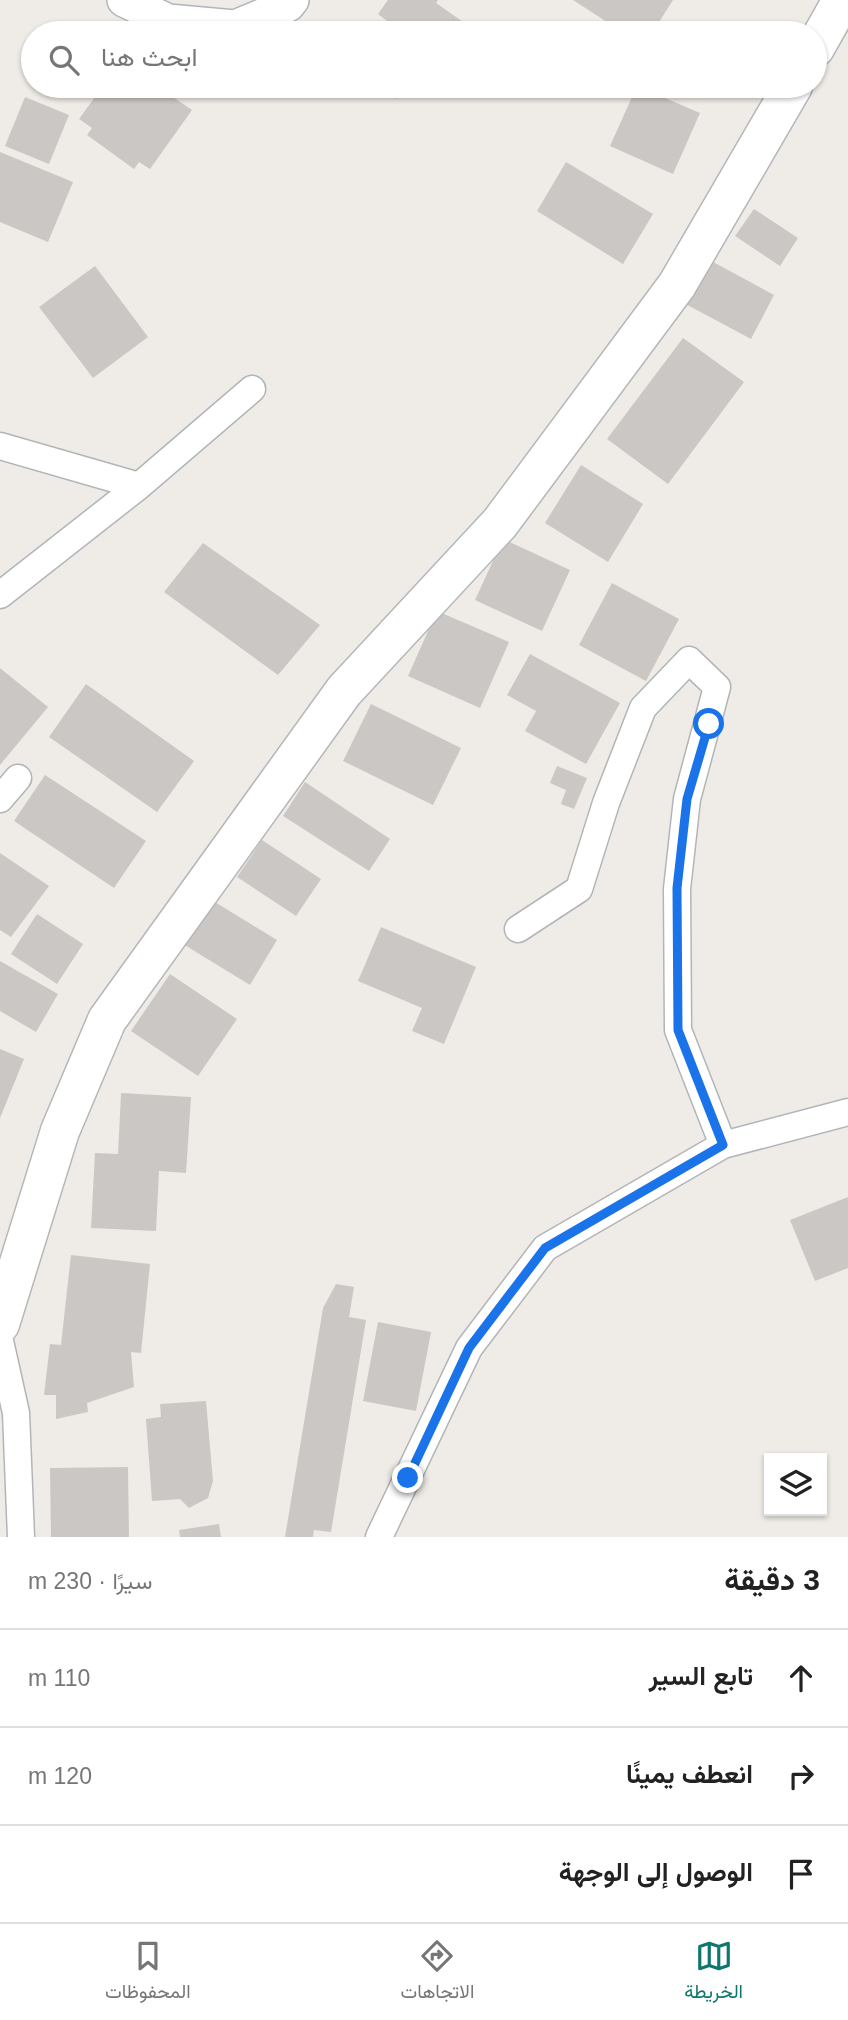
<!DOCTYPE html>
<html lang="ar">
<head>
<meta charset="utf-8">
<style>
	:root { --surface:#fff; --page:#f6f6f6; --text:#222; --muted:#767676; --line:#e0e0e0; --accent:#0f766e }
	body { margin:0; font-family:Arial,Vazirmatn,sans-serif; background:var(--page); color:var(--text); direction:rtl }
	.controls { position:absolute; right:21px; bottom:21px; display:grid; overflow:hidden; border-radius:0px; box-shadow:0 2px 5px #0004 }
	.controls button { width:63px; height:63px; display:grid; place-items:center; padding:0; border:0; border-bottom:2px solid var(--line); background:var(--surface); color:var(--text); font:35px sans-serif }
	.stop { position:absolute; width:21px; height:21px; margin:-16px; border:5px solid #1a73e8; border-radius:50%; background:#fff }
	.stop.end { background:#1a73e8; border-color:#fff; box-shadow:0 2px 7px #0008 }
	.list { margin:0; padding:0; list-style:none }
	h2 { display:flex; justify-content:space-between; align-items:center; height:91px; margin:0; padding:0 28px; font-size:30px }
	h2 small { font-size:23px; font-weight:400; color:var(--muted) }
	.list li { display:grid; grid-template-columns:46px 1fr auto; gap:21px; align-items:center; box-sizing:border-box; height:98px; padding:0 28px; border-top:2px solid var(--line) }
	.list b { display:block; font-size:26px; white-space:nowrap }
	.list em { font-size:23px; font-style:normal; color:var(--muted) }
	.icon { flex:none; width:38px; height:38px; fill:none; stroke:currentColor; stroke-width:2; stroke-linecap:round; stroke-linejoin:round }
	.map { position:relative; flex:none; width:848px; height:1537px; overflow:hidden; direction:ltr }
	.search { position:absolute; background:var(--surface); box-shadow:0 2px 5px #0004; left:21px; right:21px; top:21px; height:77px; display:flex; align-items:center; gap:18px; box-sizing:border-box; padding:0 24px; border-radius:38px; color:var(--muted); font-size:26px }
	.sheet { height:385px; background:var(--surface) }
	nav { display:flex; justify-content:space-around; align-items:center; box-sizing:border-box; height:98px; border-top:2px solid var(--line); background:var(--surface); font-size:19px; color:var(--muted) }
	nav a { display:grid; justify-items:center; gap:4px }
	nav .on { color:var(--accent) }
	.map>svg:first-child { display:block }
</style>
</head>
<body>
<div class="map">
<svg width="848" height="1537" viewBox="0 0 848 1537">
	<rect width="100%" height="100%" fill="#efece7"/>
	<path fill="#cbc7c4" d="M388,0h50l-2,3 40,28 -83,2 3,-5 -18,-14z
		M573,0h100l-21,33h-28z
		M103,86h54l35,24 -42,59 -11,-7 -5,7 -47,-34 5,-7 -13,-9z
		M377,86h28l-9,13z
		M637,86l63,27 -27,61 -63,-28z
		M25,97l44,18 -20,49 -44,-18z
		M0,152l73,30 -25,60 -48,-20z
		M566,162l87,52 -30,50 -86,-53z
		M754,209l44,29 -18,28 -45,-30z
		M702,256l72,39 -23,44 -73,-39z
		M95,266l53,71 -55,41 -54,-71z
		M683,338l61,44 -76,102 -61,-45z
		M581,465l62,39 -35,58 -63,-39z
		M503,539l67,31 -28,61 -67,-31z
		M203,543l117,82 -42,50 -114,-83z
		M612,583l67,36 -33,62 -67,-36z
		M437,611l72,31 -29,66 -72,-32z
		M530,654l90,49 -34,61 -61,-33 11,-20 -29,-16z
		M0,668l48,39 -48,58z
		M86,684l108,77 -37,51 -108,-75z
		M371,704l90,44 -28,57 -90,-44z
		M557,766l30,12 -13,31 -13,-5 5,-14 -16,-7z
		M45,775l101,66 -32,47 -100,-67z
		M305,782l85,57 -21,32 -86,-55z
		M262,840l59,39 -25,37 -59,-39z
		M0,853l49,33 -38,51 -11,-7z
		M210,899l67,41 -27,45 -67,-41z
		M37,914l46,30 -26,40 -46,-30z
		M381,927l95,40 -32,77 -32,-13 10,-23 -64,-27z
		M0,961l58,33 -22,38 -36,-21z
		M170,974l67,45 -39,57 -67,-45z
		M0,1049l24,10 -24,59z
		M121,1093l70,4 -5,76 -27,-2 -3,60 -65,-3 4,-75 23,1z
		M848,1197v71l-33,13 -25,-61z
		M71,1255l79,9 -9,89 -10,-1 3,35 -47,16 1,9 -32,7v-24h-12l6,-51 11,1z
		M336,1284l18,3 -5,30 17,3 -35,212 -17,-2 -1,7h-28l38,-229z
		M378,1322l53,10 -15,79 -53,-10z
		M206,1401l7,80 -5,17 -19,10 -9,-9 -28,2 -6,-82 15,-2 -1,-13z
		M128,1467l1,70h-78l-1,-69z
		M219,1524l2,13h-41l-1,-7z"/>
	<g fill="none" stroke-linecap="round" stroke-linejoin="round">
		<g stroke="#b2b5b8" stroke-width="29">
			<path id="minor" d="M0,446l139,40
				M0,595l139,-109 113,-97
				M0,799l18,-21
				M518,929l61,-40 27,-86 37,-95 46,-48 28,27 -30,112 -10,90 1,141 45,115
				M0,1341l16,72 5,124
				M379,1537l90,-189 76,-100 178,-103 125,-33"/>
		</g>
		<g stroke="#b2b5b8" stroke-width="36">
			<path id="tertiary" d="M124,0l44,21 67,6 53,-22 4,-5"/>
		</g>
		<g stroke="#b4b7ba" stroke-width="41">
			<path id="secondary" d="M815,48l27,-48
				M0,1324l60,-193 47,-111 237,-329 156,-168 177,-238 116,-199"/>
		</g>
		<use href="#minor" stroke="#fff" stroke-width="26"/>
		<use href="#tertiary" stroke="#fff" stroke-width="33"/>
		<use href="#secondary" stroke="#fff" stroke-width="38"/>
	</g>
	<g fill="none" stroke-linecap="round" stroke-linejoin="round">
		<path stroke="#1a73e8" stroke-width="9" d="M408,1478l61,-130 76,-100 178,-103 -45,-115 -1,-142 10,-89 22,-75"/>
	</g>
</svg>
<div class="controls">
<button><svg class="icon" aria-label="layers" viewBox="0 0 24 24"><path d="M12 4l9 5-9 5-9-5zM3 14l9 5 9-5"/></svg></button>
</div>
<div class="stop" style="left:709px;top:724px"></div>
<div class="stop end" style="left:408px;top:1478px"></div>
<div class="search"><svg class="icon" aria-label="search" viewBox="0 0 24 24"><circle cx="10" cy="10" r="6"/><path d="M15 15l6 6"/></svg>ابحث هنا</div>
</div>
<section class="sheet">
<h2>3 دقيقة<small>سيرًا · 230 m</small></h2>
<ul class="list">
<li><svg class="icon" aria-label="ahead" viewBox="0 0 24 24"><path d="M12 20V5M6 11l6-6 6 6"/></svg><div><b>تابع السير</b></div><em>110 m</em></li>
<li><svg class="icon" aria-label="right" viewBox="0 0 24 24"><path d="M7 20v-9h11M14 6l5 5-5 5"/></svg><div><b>انعطف يمينًا</b></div><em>120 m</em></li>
<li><svg class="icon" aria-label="arrive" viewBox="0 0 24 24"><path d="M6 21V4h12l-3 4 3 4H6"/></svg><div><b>الوصول إلى الوجهة</b></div></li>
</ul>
</section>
<nav>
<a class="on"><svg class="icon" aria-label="map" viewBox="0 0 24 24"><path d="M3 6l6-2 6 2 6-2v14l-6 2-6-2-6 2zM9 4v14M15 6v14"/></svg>الخريطة</a>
<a><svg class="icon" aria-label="directions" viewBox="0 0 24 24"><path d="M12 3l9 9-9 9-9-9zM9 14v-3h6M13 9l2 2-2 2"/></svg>الاتجاهات</a>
<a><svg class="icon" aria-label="saved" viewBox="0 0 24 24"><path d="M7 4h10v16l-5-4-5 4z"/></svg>المحفوظات</a>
</nav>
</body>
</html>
